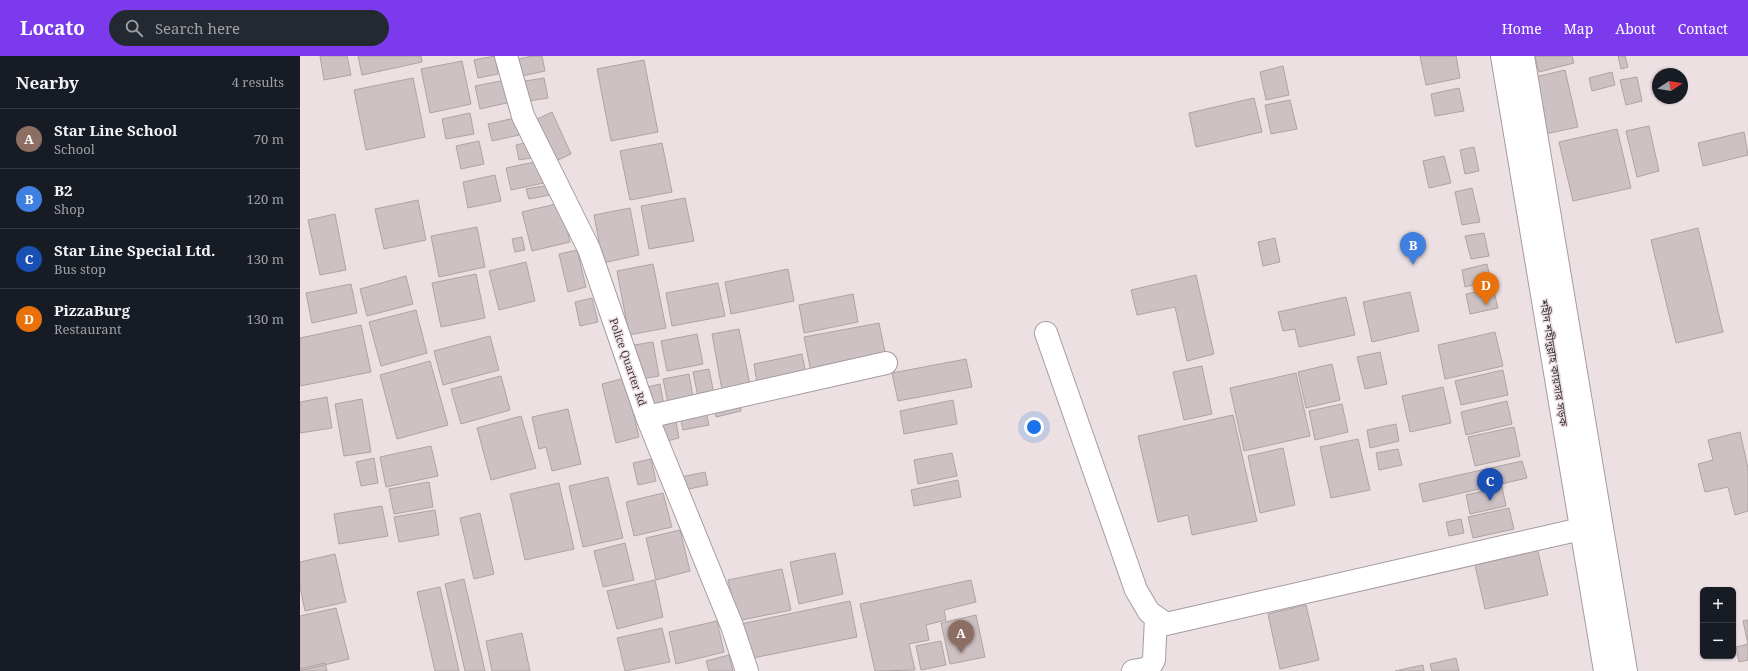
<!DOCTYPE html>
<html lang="en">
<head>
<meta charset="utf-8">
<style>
	:root { --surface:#171b24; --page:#242831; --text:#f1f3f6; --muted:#9ea1a6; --line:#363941; --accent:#7c3aed }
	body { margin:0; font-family:"Noto Serif","Noto Sans Bengali",serif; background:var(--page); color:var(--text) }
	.controls { position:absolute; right:12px; bottom:12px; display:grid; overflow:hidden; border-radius:6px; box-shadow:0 1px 3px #0004 }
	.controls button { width:36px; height:36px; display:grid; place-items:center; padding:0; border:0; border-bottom:1px solid var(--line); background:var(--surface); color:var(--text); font:20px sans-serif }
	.compass { position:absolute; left:1352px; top:12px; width:36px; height:36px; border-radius:50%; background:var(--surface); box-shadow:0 1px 3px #0004; rotate:78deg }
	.you { position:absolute; left:734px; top:371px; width:14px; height:14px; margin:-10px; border:3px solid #fff; border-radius:50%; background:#1a73e8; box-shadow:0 0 0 6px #1a73e833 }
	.badge { display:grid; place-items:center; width:26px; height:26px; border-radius:50%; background:var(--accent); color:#fff; font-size:13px; font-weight:700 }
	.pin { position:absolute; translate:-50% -33px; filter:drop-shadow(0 1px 2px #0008) }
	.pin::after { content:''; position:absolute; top:21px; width:14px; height:12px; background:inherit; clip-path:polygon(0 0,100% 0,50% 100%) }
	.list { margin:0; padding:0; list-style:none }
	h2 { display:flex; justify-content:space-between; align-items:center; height:52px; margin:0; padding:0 16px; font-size:17px }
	h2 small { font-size:13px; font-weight:400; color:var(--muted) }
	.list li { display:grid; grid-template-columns:26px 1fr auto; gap:12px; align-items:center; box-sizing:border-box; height:60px; padding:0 16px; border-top:1px solid var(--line) }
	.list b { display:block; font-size:15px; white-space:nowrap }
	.list p { margin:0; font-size:13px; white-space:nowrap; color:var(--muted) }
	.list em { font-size:13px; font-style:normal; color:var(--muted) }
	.icon { flex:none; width:22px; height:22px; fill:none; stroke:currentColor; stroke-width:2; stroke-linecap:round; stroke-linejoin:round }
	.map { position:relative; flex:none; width:1448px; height:615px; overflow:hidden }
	header { display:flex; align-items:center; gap:24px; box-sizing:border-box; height:56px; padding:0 20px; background:var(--accent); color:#fff }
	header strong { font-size:19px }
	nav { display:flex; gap:22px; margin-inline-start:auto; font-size:14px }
	.search { width:280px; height:36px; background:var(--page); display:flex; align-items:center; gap:10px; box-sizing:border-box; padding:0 14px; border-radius:22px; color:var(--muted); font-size:15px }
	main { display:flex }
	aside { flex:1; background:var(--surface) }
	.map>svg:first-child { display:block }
</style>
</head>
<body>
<header>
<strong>Locato</strong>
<div class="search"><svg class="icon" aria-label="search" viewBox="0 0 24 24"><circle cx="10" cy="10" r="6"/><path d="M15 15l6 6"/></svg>Search here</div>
<nav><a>Home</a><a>Map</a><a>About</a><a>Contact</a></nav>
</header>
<main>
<aside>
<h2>Nearby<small>4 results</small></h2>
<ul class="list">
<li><span class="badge" style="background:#8d6e63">A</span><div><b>Star Line School</b><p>School</p></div><em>70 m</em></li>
<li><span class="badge" style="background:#3f7fe0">B</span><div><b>B2</b><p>Shop</p></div><em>120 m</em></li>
<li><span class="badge" style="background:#1a4fb4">C</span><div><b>Star Line Special Ltd.</b><p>Bus stop</p></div><em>130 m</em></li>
<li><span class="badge" style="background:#e8710a">D</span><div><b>PizzaBurg</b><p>Restaurant</p></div><em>130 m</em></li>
</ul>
</aside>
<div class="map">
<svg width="1448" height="615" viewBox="0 0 1448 615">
	<rect width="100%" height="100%" fill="#ede0e2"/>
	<path fill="#cec1c3" stroke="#afa3a4" d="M20,0h27l4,19 -27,5z
		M58,0h63l1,6 -60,13z
		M195,0l3,18 -20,4 -4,-18z
		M232,0h10l3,15 -23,5 -3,-17z
		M1120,0h36l4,22 -34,7z
		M1235,0h37l2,7 -35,9z
		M1318,0h7l3,11 -7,2z
		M344,4l14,72 -47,9 -14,-72z
		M162,5l9,43 -41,9 -9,-44z
		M983,10l6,29 -23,5 -6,-28z
		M1265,14l13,57 -33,7 -14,-56z
		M1312,16l3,13 -23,6 -3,-13z
		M1337,21l5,24 -16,4 -6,-25z
		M113,22l12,59 -59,13 -12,-60z
		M244,22l4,20 -19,3 -4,-20z
		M206,24l5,22 -31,7 -5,-23z
		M1159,32l5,23 -29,5 -4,-22z
		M954,42l8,34 -66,15 -7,-34z
		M990,44l7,29 -26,5 -6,-29z
		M252,56l19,42 -17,8 -19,-42z
		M170,57l4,21 -28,5 -4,-20z
		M215,62l4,17 -27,6 -4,-17z
		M1349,70l10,45 -22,6 -11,-46z
		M1317,73l14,59 -58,13 -14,-59z
		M1444,76l4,23 -45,11 -5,-23z
		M179,85l5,23 -23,5 -5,-23z
		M228,86l3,16 -12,2 -3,-15z
		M362,87l10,49 -42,8 -10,-49z
		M1174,91l5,24 -14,3 -5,-24z
		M1144,100l7,27 -22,5 -6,-27z
		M239,105l5,22 -33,7 -5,-22z
		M195,119l6,26 -33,7 -5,-26z
		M249,129l1,10 -21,4 -3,-10z
		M1172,132l8,34 -18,3 -7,-33z
		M385,142l9,43 -45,8 -8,-43z
		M118,144l8,40 -42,9 -9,-40z
		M260,147l10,39 -38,9 -10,-39z
		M330,152l9,47 -36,8 -9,-48z
		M35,158l11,56 -26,5 -12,-55z
		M177,171l8,40 -46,10 -8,-41z
		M1398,172l25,104 -47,11 -25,-103z
		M1184,177l5,23 -18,3 -6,-23z
		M222,181l3,13 -10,2 -3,-13z
		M975,182l5,24 -17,4 -5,-24z
		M277,194l9,37 -18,5 -9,-38z
		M226,206l9,39 -36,9 -10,-39z
		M353,208l13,64 -37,7 -12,-64z
		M1187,208l4,17 -26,6 -3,-17z
		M488,213l6,32 -63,13 -6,-32z
		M176,218l9,44 -44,9 -9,-44z
		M896,219l18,79 -27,7 -12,-54 -38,8 -6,-25z
		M106,220l7,28 -46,12 -7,-27z
		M418,227l7,33 -53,10 -6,-33z
		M51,228l6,29 -45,10 -6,-30z
		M1193,232l5,20 -28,6 -4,-20z
		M1110,236l9,39 -47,11 -9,-40z
		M553,238l5,28 -54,11 -5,-28z
		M1046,241l9,38 -56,12 -4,-18 -12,2 -5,-19z
		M292,242l6,24 -18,4 -5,-24z
		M116,254l11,43 -46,13 -12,-44z
		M579,267l7,34 -75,15 -7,-35z
		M61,269l10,47 -71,14v-48z
		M439,273l11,56 -28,5 -10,-56z
		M1195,276l8,34 -58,13 -7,-34z
		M397,278l6,30 -36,7 -6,-30z
		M190,280l9,34 -56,15 -9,-34z
		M353,286l6,34 -19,3 -6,-34z
		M1080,296l7,32 -22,5 -8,-32z
		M502,298l4,20 -49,9 -3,-19z
		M666,303l6,28 -74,14 -6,-28z
		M130,305l18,64 -51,14 -17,-64z
		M1032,308l8,36 -34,8 -8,-36z
		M902,310l10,48 -28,6 -11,-48z
		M409,313l5,25 -16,3 -5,-25z
		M1203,314l5,25 -47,10 -6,-24z
		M996,317l14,63 -66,15 -14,-63z
		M389,318l4,24 -25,5 -5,-24z
		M201,320l9,34 -49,14 -10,-35z
		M325,322l14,59 -23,6 -14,-59z
		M360,328l4,21 -14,2 -3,-20z
		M1143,331l8,36 -41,9 -8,-36z
		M27,341l5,31 -32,5v-31z
		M62,343l9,53 -27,4 -9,-52z
		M653,344l4,24 -53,10 -4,-23z
		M440,345l1,10 -25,6 -3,-11z
		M1207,345l5,23 -46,11 -5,-23z
		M1042,348l6,28 -33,8 -6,-29z
		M405,352l4,17 -26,5 -4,-17z
		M268,353l13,55 -29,7 -6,-24 -7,2 -7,-32z
		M933,359l24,106 -65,14 -4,-20 -30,7 -20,-86z
		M221,360l15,52 -45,12 -14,-52z
		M375,360l4,22 -16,4 -5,-23z
		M1096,368l3,17 -29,7 -3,-18z
		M1214,371l6,29 -45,10 -7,-29z
		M1440,376l8,36v43l-13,4 -7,-28 -23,5 -7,-28 15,-4 -5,-20z
		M1058,383l12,51 -39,8 -11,-51z
		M131,390l7,30 -52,11 -6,-30z
		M983,392l12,57 -35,8 -12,-57z
		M1098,393l4,16 -23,5 -3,-17z
		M652,397l5,23 -39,8 -4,-24z
		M74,402l4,25 -17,3 -5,-24z
		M351,403l5,22 -18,4 -5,-22z
		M1222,405l5,17 -104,24 -4,-18z
		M405,416l3,13 -24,5 -3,-13z
		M308,421l15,61 -40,9 -14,-61z
		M658,424l3,17 -47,9 -3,-16z
		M129,426l4,25 -39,7 -5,-25z
		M259,427l15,66 -49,11 -15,-66z
		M1202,431l4,19 -36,8 -4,-19z
		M363,437l9,34 -38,9 -8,-34z
		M82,450l6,30 -49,8 -5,-30z
		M1209,452l5,21 -41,9 -5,-21z
		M135,454l4,25 -40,7 -5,-25z
		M180,457l14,61 -20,5 -14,-61z
		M1161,463l3,14 -15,3 -3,-14z
		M380,474l10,41 -34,9 -10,-42z
		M325,487l9,37 -31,7 -9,-36z
		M1237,491l11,48 -63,14 -11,-48z
		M535,497l8,41 -44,10 -9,-42z
		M35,498l11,48 -41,9 -5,-24v-25z
		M482,513l9,41 -54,11 -9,-41z
		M164,523l21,92h-20l-20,-87z
		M355,524l8,37 -46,12 -10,-38z
		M671,524l5,22 -32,8 2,10 -20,5 3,15 -20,4 6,26 -40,1 -15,-67z
		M140,531l19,84h-24l-18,-79z
		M550,545l7,36 -109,22 -7,-35z
		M1006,549l13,55 -39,9 -12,-55z
		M36,552l13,51 -49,12v-55z
		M676,559l9,42 -35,7 -9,-41z
		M1448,564v40l-9,2 -3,-15 12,-3 -5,-23z
		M417,565l7,31 -48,12 -7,-32z
		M362,572l8,34 -45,9 -8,-33z
		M222,577l8,38h-38l-6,-30z
		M641,585l5,24 -25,5 -5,-24z
		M429,599l4,16h-24l-3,-10z
		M1156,602l3,13h-27l-2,-7z
		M25,607l2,8h-27v-2z
		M1123,609l1,6h-29z"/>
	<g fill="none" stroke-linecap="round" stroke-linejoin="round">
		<g stroke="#a79b9d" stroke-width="24">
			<path id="minor" d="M206,0l17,60 66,133 58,168 85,209 15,45
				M746,277l90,257 13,22 17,12 415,-95
				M347,361l239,-54
				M833,615l16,-3 5,-8 2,-43"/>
		</g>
		<g stroke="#a79b9d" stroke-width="24">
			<path id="major" d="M1202,0l103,615
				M1223,0l103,615"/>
		</g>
		<use href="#minor" stroke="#fff" stroke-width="22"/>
		<use href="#major" stroke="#fff" stroke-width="22"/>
	</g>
	<g text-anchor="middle" stroke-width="3" stroke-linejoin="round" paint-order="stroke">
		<g font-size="11" fill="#3e3939" stroke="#ede0e2">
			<text transform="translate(328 306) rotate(71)" y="4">Police Quarter Rd</text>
			<text transform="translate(1254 307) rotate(81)" y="4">শহীদ শহীদুল্লাহ কায়সার সড়ক</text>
		</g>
	</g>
</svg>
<div class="controls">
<button>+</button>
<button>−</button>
</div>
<svg class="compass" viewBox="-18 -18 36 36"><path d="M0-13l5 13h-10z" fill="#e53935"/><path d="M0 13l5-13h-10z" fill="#9ea1a6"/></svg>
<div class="you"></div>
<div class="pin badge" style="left:661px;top:597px;background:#8d6e63">A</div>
<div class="pin badge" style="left:1113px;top:209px;background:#3f7fe0">B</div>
<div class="pin badge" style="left:1190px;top:445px;background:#1a4fb4">C</div>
<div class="pin badge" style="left:1186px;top:249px;background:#e8710a">D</div>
</div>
</main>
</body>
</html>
